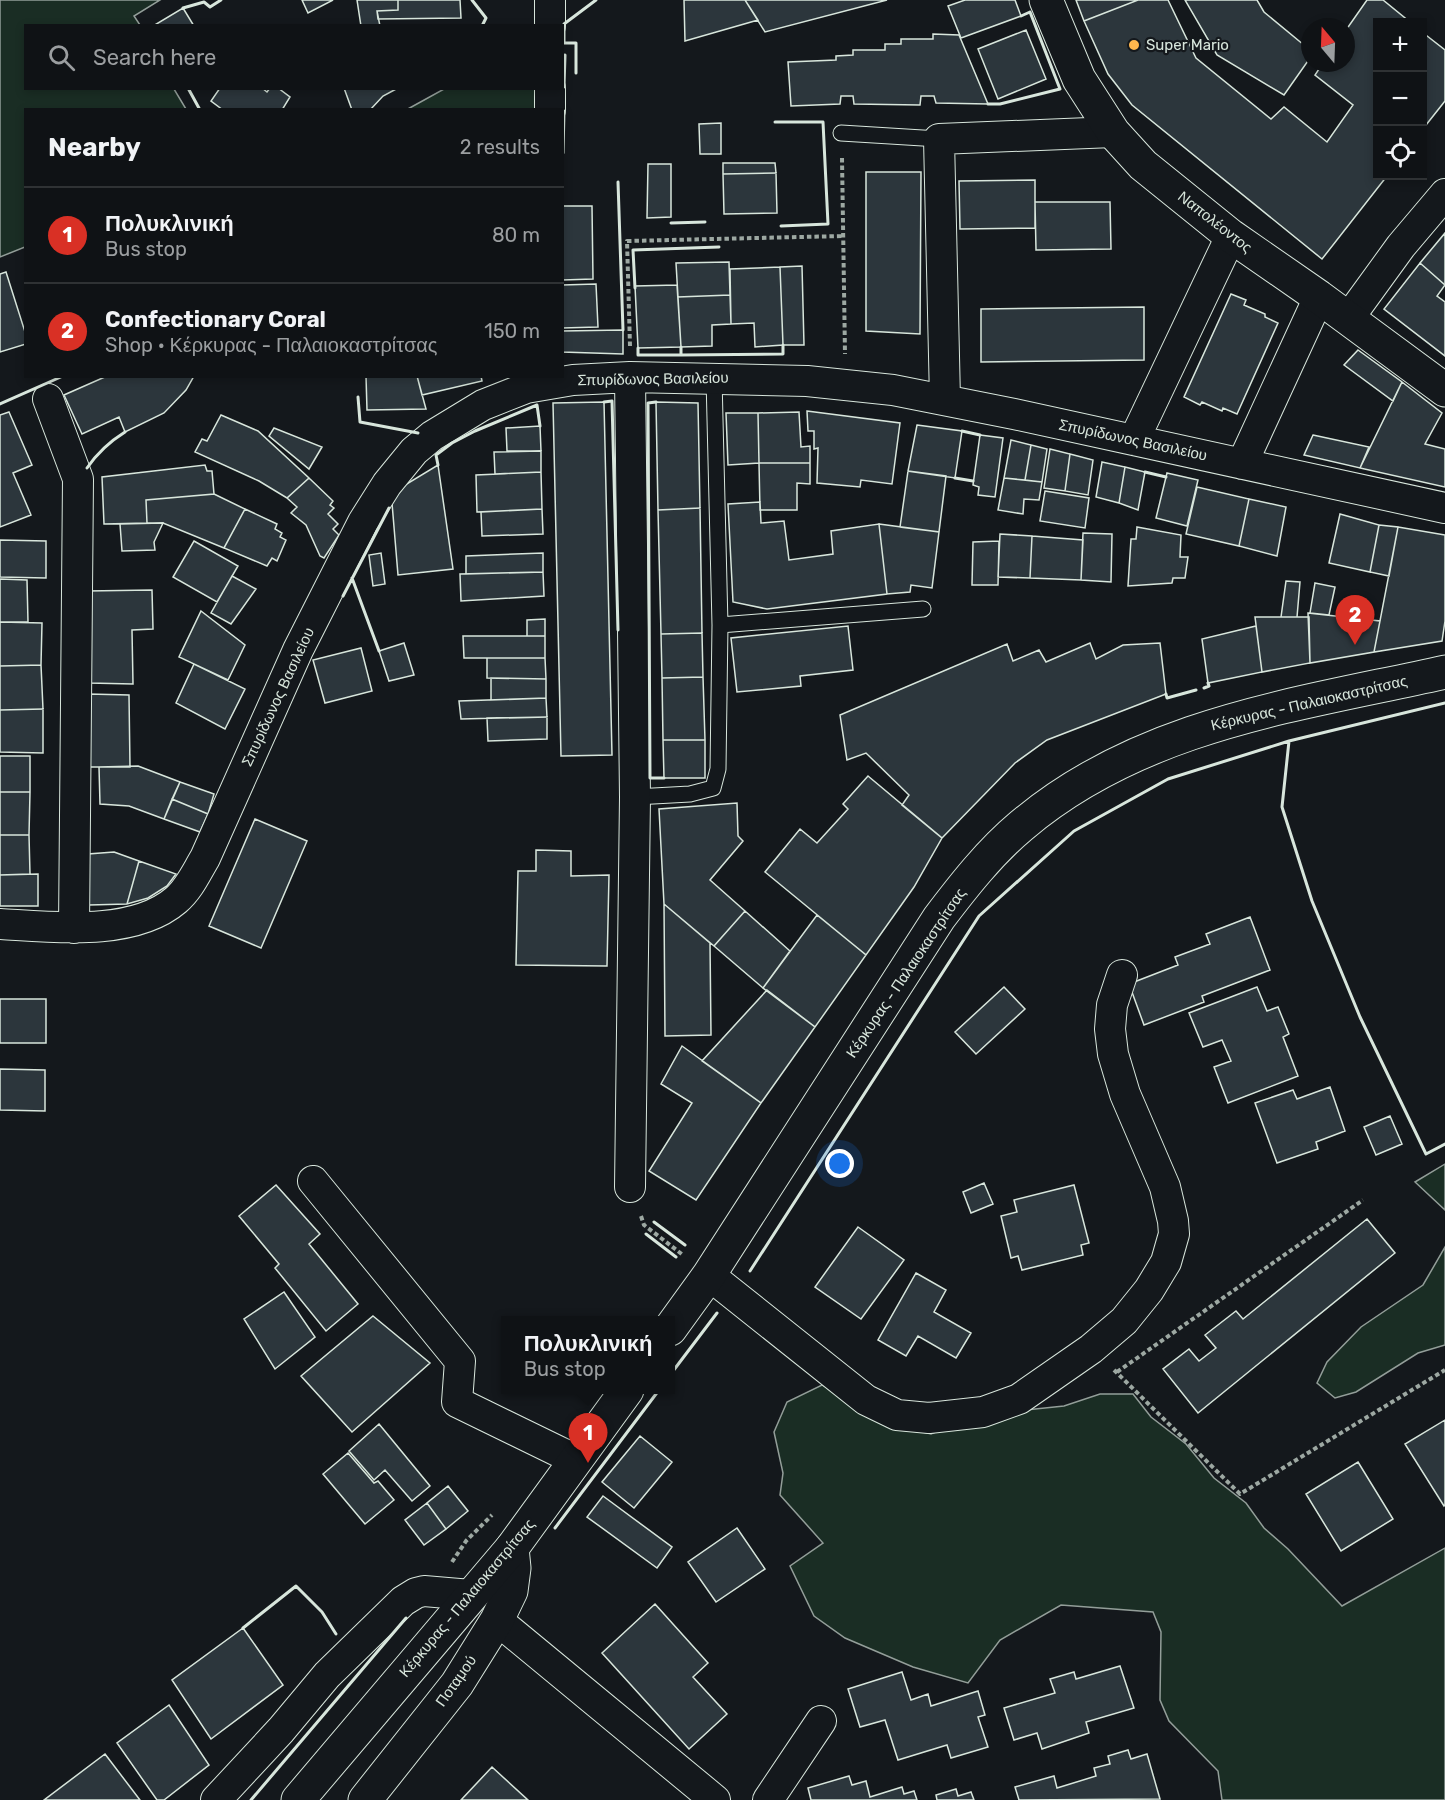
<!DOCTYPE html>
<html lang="en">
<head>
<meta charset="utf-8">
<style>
	:root { --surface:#0f1215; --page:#1d2022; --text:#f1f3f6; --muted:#9b9ea0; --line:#2f3234; --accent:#d93025 }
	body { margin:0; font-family:Rubik,sans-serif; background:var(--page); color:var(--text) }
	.controls { position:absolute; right:18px; top:18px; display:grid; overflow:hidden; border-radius:0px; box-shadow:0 3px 9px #0003 }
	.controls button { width:54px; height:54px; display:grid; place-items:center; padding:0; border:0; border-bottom:2px solid var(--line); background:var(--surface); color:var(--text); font:30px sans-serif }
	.compass { position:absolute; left:1301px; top:18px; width:54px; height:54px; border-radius:50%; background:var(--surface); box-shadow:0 3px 9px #0003; rotate:341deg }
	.you { position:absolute; left:840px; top:1164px; width:21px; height:21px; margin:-15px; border:4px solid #fff; border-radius:50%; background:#1a73e8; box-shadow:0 0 0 9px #1a73e833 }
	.badge { display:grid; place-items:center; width:39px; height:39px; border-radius:50%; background:var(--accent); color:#fff; font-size:20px; font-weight:700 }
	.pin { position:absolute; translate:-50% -50px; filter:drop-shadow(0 2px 3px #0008) }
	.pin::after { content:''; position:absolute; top:32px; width:21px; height:18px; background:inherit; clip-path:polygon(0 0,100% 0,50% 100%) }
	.popup { position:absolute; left:501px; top:1316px; width:174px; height:78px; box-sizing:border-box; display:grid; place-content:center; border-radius:0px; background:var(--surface); filter:drop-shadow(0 2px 4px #0005); font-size:20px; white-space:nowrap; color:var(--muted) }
	.popup b { font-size:22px; color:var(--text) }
	.popup::after { content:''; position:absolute; left:50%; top:100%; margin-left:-12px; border:12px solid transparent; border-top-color:var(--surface) }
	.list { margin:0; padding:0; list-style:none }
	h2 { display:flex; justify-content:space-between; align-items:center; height:78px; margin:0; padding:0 24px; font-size:26px }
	h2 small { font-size:20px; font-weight:400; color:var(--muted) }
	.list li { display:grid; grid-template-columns:39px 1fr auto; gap:18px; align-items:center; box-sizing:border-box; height:96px; padding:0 24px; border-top:2px solid var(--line) }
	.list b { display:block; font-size:22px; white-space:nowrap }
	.list p { margin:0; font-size:20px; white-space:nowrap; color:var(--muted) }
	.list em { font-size:20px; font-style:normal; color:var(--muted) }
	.icon { flex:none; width:33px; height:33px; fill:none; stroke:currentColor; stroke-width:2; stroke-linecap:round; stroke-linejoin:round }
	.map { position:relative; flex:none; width:1445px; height:1800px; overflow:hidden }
	.search { position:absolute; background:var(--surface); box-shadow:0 3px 9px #0003; left:24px; top:24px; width:540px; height:66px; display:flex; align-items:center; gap:15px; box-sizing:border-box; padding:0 21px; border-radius:0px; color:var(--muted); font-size:22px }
	.panel { position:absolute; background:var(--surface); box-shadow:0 3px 9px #0003; left:24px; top:108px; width:540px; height:270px; border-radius:0px }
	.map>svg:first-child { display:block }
</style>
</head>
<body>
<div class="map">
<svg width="1445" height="1800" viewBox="0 0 1445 1800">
	<rect width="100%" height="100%" fill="#14181c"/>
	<path fill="#1a2d24" stroke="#939e99" stroke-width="1.5" d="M0,0h160l-26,16 6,9 -114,1v62l148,1 12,20 -160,1 -1,137 -25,10z
		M444,89h94l1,20 -133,1z
		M1445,1164v46l-30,-28z
		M1445,1247v98l-27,8 -62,39 -21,6 -18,-15 10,-21 34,-35 62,-42z
		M822,1385l27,13 22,21 60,15 46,-19 87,-9 36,-12h33l18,23 35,27 28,34 32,25 18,25 24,21 54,57 103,-58v252h-223l-4,-29 -49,-50 -9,-21 1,-68 -8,-20 -92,-7 -61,35 -32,43 -55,-16 -68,-29 -31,-22 -24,-50 33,-23 -43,-48 3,-22 -9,-41 13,-30z"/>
	<path fill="#2c363c" stroke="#d8e6dc" stroke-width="1.5" d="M302,0h31l-25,13z
		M357,0h41v10l-21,1 3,15h-19z
		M398,0h62l1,18 -83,1 -1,-8 21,-1z
		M684,0h61l13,20 -73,21z
		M745,0h142l-122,32z
		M965,0h50l6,16 -60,22 -13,-32z
		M1076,0h62l-54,21z
		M1138,0h30l28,58 75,61 13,-12 43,35 26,-37 -38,-30 8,-12h23v-33l21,-30h16l27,22h-32v154h9l-65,83 -190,-154 -24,-31 -24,-53z
		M1185,0h72l7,12 46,38v8l-26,37 -67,-40z
		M183,8l11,18h-41z
		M1026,30l20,49 -48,20 -20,-50z
		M1422,32l23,18v51l-23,29z
		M933,34l26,1 29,69 -52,-1 -2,-7h-13l-1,9 -66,-1 -1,-8h-12l-1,8 -49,2 -3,-44 48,-2v-4l17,-1v-5h32v-6h16v-5h32z
		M262,88l5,4 3,-4h8l12,9 -8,13h-59l-12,-9 9,-13z
		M344,88h54l-15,8 -13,14h-18z
		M721,123v31h-21l-1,-30z
		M723,163h52l1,10 -53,1z
		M648,164h23v53l-24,1z
		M866,172h55l-1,162 -54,-3z
		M776,173l1,40 -53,1 -1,-40z
		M1035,180v48l-75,1 -1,-48z
		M1035,202h75l1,47 -75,1z
		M562,206h30l1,73 -31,1z
		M1445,233v52l-25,-22z
		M729,262l1,33 -52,2 -2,-34z
		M1420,263l25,22 -8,11 8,6v54l-61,-47z
		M802,266l2,79h-21l-3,-78z
		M780,267l3,78 -28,2 -1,-24 -23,1 -1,-55z
		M6,272l20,63v9l-26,8v-78z
		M596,284l2,43 -36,1v-43z
		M677,285l4,62 -43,1 -3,-62z
		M1231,294l15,6 -2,5 21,9v3l13,6 -41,91 -14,-6 -1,3 -20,-9 -2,3 -16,-8z
		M730,295l1,29 -19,1v21l-31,1 -3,-50z
		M1144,307v53l-163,2v-53z
		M623,330v24l-61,-2v-21z
		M1358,350l44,32 -9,19 -49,-36z
		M107,376h87l-8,14 -22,23 -39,19 -6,-15 -37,17 -18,-39z
		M366,376h51l9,33 -59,1z
		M417,376h64l1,5 -60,14z
		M1402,382l40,31 -17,31 20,5v38l-85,-19z
		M604,402l8,353 -51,1 -8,-353z
		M656,402l42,1 2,105 -42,2z
		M807,411l93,12 -8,61 -31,-4 -1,7 -43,-4 1,-35 -4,1v-18h-6z
		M9,412l23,53 -19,8 18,42 -31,12v-112z
		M799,412l2,35 9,-1v17h-51l-1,-50z
		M726,413h32l1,50 -31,2z
		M221,415l37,16 51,47 -22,20 -28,-17 -64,-29 7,-13 5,2z
		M917,425l45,6 -7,47 -47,-7z
		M540,426l1,25h-34l-1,-23z
		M274,428l48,19 -13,22 -40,-33z
		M980,435l23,3 -8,59 -17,-2 1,-8 -6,-2z
		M1313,435l56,12 -9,21 -56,-13z
		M1011,440l20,5 -6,35 -21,-2z
		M1031,445l16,4 -5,33 -17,-2z
		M1050,449l20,5 -5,37 -21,-3z
		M541,451v21l-46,2 -1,-22z
		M1070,454l23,6 -5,35 -23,-4z
		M1102,462l23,5 -6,36 -23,-6z
		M759,463h51v21l-13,-1v27h-37z
		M205,465l2,6h5l2,23 -68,6 1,23 -43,1 -2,-47z
		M438,465l15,104 -55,6 -6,-72 8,-15z
		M1125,467l20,5 -7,38 -19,-7z
		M908,471l38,5 -7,56 -39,-5z
		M541,472l1,37 -65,3 -1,-37z
		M1167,473l31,7 -11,46 -31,-8z
		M309,478l24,23 -3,4 4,3 -6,6 10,10 -5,5 6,6 -15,23 -4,-2 -14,-31 -15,-12 6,-6 -10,-9z
		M1004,478l38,4 -3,18 -15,-1 -1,15 -25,-4z
		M1197,487l52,12 -10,47 -53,-12z
		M1045,491l44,7 -4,30 -45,-7z
		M214,494l31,15 -21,39 -61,-25h-16l-1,-23z
		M1249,499l37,8 -9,49 -38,-10z
		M760,502l1,21 23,-2 5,39 44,-6 -2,-23 48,-7 8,70 -120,15 -34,-7 -5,-98z
		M700,508l2,125 -41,1 -3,-124z
		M245,509l32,15 -2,5 7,4 -2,4 6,3 -9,21 -5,-3 -5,8 -43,-18z
		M542,509l1,25 -61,2 -1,-24z
		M1340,514l39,11 -9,47 -41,-9z
		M163,523l-9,19 1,8 -33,1 -2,-27z
		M879,524l60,8 -7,56 -21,-3 -1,7 -23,2z
		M1379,525l19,2 -9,49 -19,-4z
		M1137,527l44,8 -1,22h8l-3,21h-12l-1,5 -44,3 3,-47h5z
		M1398,527l47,8v86l-3,20 -68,11z
		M1083,533l29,1 -1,48 -30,-2z
		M1000,534l32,2 -2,42 -32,-1z
		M1032,536l51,4 -2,40 -51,-2z
		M0,540l46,1v37l-46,-1z
		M194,541l44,25 -21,36 -44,-25z
		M999,541l-1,44h-26l1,-43z
		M381,553l4,31 -12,2 -4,-31z
		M543,553v19l-77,2v-18z
		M543,572l1,24 -83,5 -1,-27z
		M232,576l24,13 -25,35 -20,-11z
		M0,579l27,1 1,42h-28z
		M1286,581l14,1 -3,35h-16z
		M1315,583l20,4 -6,28 -19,-2z
		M152,590l1,39 -21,1 1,54 -44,-1 -2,-92z
		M201,611l44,34 -17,35 -49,-23z
		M1308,613l72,8 -6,31 -64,11z
		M1255,617h54l1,46 -48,9z
		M545,619v17h-18v-16z
		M0,622l42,1 -1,42 -41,1z
		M848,626l5,44 -53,6 1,10 -64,6 -6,-54z
		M1256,626l6,46 -54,11 -6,-44z
		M702,633l1,44 -41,1 -1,-44z
		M463,636h82v22h-81z
		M404,643l10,32 -25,6 -10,-30z
		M1090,643l6,16 27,-14 37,-2 6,51 -119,46 -32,23 -73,75 -40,-33 7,-10 -43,-42 -19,7 -7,-45 167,-71 6,17 26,-11 7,12z
		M361,648l11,43 -47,12 -12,-43z
		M487,658h58l1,21 -59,-1z
		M194,664l51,25 -20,40 -49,-26z
		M41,665l2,44 -43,1v-44z
		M703,677l2,63h-42l-1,-62z
		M491,678l55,1v19l-55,2z
		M88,694l41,1 1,72h-41z
		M546,698l1,19 -86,2 -2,-18z
		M43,709v44l-43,-1v-42z
		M547,717v22l-59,2 -1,-23z
		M663,740h42v38h-41z
		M0,756h30v36h-30z
		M138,766l42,16 -16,37 -35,-13 -29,-2 -1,-37z
		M868,776l74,62 -28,49 -48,68 -101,-83 35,-43 17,14 31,-34 -5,-5z
		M180,782l34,12 -6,20 -36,-15z
		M0,792h30l-1,43h-29z
		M172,799l36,15 -8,18 -36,-13z
		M737,803l1,33 5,5 -33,39 35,31 -31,35 -50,-42 -5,-95z
		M255,819l52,22 -46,107 -52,-22z
		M0,835h29l1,39 -30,1z
		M536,850l35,1v25l38,-1 -2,91 -91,-1 2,-94h18z
		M114,852l25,9 -12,43 -38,1 -1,-51z
		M139,861l37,13 -9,12 -19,12 -21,6z
		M38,874v32h-38v-31z
		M664,904l46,39 1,92 -46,1z
		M745,911l45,40 -27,37 -49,-42z
		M817,915l49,40 -51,72 -52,-39z
		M1250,917l20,53 -68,26 2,6 -60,23 -15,-41 49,-19 -3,-8 35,-13 -4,-10z
		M1004,987l21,22 -49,45 -21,-22z
		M1257,987l10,24 11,-4 11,27 -6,3 15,39 -70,27 -14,-36 17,-6 -9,-21 -19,7 -14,-34z
		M767,990l48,37 -54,76 -59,-42z
		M0,999h46v44h-46z
		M682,1046l79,57 -65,97 -47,-29 43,-68 -31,-19z
		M0,1069l45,1v41l-45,-1z
		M1330,1087l15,44 -29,11 2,7 -41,14 -22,-60 38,-13 4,9z
		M1390,1116l12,28 -26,11 -12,-28z
		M984,1183l9,21 -22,9 -8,-21z
		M276,1185l44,49 -11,10 49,60 -32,27 -51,-63 4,-4 -40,-48z
		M1074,1185l15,58 -8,2 2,10 -61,15 -4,-14 -7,2 -10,-42 16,-4 -3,-12z
		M1367,1219l28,34 -197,160 -35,-44 26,-20 10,12 17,-13 -11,-13 31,-24 7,8z
		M858,1227l46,33 -43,59 -46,-32z
		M916,1273l30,17 -12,22 37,21 -15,25 -38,-22 -12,20 -28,-16z
		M284,1292l31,45 -40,32 -31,-50z
		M373,1316l57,47 -78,69 -51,-56z
		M1445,1420v85l-1,1 -39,-62z
		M379,1424l51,62 -18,15 -27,-31 -11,10 -25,-29z
		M640,1436l32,26 -38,46 -32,-26z
		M348,1453l26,30 4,-2 16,19 -29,24 -42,-50z
		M1358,1462l35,57 -52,32 -35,-57z
		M448,1486l20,25 -22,18 -19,-26z
		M603,1496l69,51 -15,21 -70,-51z
		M427,1503l19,26 -22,16 -19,-25z
		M737,1528l28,41 -49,33 -28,-40z
		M655,1604l53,59 -15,14 34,37 -38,35 -87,-96z
		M243,1628l40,57 -72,54 -39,-59z
		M1120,1666l14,42 -48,14 3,11 -47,16 -5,-16 -23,7 -10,-32 51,-15 -5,-14 24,-7 2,7z
		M902,1672l9,28 17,-6 3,12 47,-15 7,24 -7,2 10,30 -37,11 -4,-13 -49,15 -13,-40 -25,7 -12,-38z
		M169,1705l40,60 -45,35h-7l-40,-57z
		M1128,1750l3,9 16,-5 13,45 -141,1 -4,-13 39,-11 3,12 39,-12 -2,-8 16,-4 -2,-8z
		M105,1754l35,46h-96z
		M492,1767l36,33h-67z
		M849,1776l3,9 14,-4 4,16 32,-10 2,7 10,-3 3,9h-106l-3,-12z
		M956,1789l2,7 13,-4 3,8h-37l-1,-5z"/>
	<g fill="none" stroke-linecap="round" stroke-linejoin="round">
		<g stroke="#d8e6dc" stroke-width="17">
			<path id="service" d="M841,133l98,6
				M720,625l203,-16
				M635,797l55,-3 23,-6 5,-19 2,-144 -6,-247"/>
		</g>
		<g stroke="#d8e6dc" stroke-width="32">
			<path id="minor" d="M550,26v-26
				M550,110v-22
				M1348,319l53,-73 44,-52
				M48,399l30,80 -4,449
				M945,399l-6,-260 174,-7
				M1134,440l97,-204
				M1242,464l77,-167
				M0,924c52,3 133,13 176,-24 13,-11 20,-27 29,-42l93,-208 65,-128 24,-38 27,-33 18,-15 51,-31 43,-17 47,-8 57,-3 177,4 86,9 121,24 431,94
				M313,1181l147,180 -3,41 119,58
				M630,1187l5,-390 -5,-420
				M709,1275l157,125 31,15 32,3 54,-6 36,-13 72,-50 33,-28 25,-31 17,-28 8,-28 -1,-13 -8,-34 -40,-93 -12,-40 -3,-25 2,-24 10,-30
				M497,1620l218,180
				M216,1800l65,-70 46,-55 76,-74 13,-8 8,-2 47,4
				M768,1800l53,-79"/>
		</g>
		<g stroke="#d8e6dc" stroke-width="35">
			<path id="tertiary" d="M1046,0l33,79 34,53 30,33 88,71 88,61 126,93
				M365,1800l92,-116 40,-64 14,-29 3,-23 -2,-20"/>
		</g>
		<g stroke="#d8e6dc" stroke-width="35">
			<path id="primary" d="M670,1329l39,-54 230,-357c25,-33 51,-66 82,-92 120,-102 276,-121 424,-154
				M298,1800l214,-252 115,-158"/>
		</g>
		<path stroke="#9da8a2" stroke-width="4" stroke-dasharray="4.5 3" stroke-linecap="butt" d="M842,158l3,196
			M630,346l-3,-105 216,-5
			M641,1216l3,9 39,30
			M1114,1370l126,124 205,-124
			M1117,1372l246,-172
			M452,1562l14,-21 26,-26"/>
		<use href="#service" stroke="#14181c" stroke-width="15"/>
		<use href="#minor" stroke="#14181c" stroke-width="30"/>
		<use href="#tertiary" stroke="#14181c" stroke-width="33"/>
		<use href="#primary" stroke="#14181c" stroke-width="33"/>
		<path stroke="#d8e6dc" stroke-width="3" d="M472,0l14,18 -4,8
			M183,8l21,-6 6,5 11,-7
			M576,73v-30h-12v-19l32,-24
			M564,87l1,-32
			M188,88l12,22
			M988,104h12l60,-15 -30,-77 -9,4
			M775,122h48l5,102 -47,2
			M563,153l1,-42
			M618,182l5,148
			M671,223l34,-1
			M635,288l-2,-38 86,-3
			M681,347v8l102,-1v-9
			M638,348v7h43
			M358,397l2,25 58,11
			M604,402l8,-1 6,229
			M656,402l-8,1 2,375h14
			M0,404l63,-28
			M962,431l18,4
			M438,465l-2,-10 16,-12 23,-12 62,-26 3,21
			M87,468c11,-16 22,-26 38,-36
			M1145,472l21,5
			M955,478l18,3
			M352,578l27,73
			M343,596l46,-88
			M1204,688l5,-2 -1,-3
			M1166,694l1,4 29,-8
			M1289,741l-7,66 30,94 48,116 66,137 19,-10
			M654,1222l31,23
			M646,1234l30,23
			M750,1271l229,-355 95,-85 94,-52 121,-38 156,-38
			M670,1375l47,-62
			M555,1528l104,-138
			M243,1628l53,-42 26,26 14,22
			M251,1800l155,-182"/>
	</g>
	<circle fill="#ffb74d" stroke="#14181c" stroke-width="2" cx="1134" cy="45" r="6"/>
	<g text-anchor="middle" stroke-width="4.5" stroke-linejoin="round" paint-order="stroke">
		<g font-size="15" fill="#d8e6dc" stroke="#14181c" text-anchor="start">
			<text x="1146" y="50">Super Mario</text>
		</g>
		<g font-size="15" fill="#d8e6dc" stroke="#14181c">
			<text transform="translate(1215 222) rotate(38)" y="5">Ναπολέοντος</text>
			<text transform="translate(653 379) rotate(-1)" y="5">Σπυρίδωνος Βασιλείου</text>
			<text transform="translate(1133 440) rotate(12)" y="5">Σπυρίδωνος Βασιλείου</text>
			<text transform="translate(278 697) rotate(-65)" y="5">Σπυρίδωνος Βασιλείου</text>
			<text transform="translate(1309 703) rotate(-13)" y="5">Κέρκυρας - Παλαιοκαστρίτσας</text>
			<text transform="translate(906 973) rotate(-56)" y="5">Κέρκυρας - Παλαιοκαστρίτσας</text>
			<text transform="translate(467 1598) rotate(-50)" y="5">Κέρκυρας - Παλαιοκαστρίτσας</text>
			<text transform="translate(456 1681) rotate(-55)" y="5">Ποταμού</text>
		</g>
	</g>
</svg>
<div class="controls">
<button>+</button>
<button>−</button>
<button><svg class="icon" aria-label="locate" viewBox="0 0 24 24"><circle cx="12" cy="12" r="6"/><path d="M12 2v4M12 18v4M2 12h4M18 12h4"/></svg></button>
</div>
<svg class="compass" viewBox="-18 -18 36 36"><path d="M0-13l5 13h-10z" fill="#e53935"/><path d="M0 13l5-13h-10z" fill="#9b9ea0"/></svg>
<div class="you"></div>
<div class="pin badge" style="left:588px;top:1463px">1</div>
<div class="popup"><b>Πολυκλινική</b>Bus stop</div>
<div class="pin badge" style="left:1355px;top:645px">2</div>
<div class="search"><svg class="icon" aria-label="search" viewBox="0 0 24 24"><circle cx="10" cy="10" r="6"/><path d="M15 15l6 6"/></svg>Search here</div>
<section class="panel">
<h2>Nearby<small>2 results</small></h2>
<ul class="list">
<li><span class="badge">1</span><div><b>Πολυκλινική</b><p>Bus stop</p></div><em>80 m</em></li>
<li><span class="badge">2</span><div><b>Confectionary Coral</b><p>Shop · Κέρκυρας - Παλαιοκαστρίτσας</p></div><em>150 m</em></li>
</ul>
</section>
</div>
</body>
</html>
